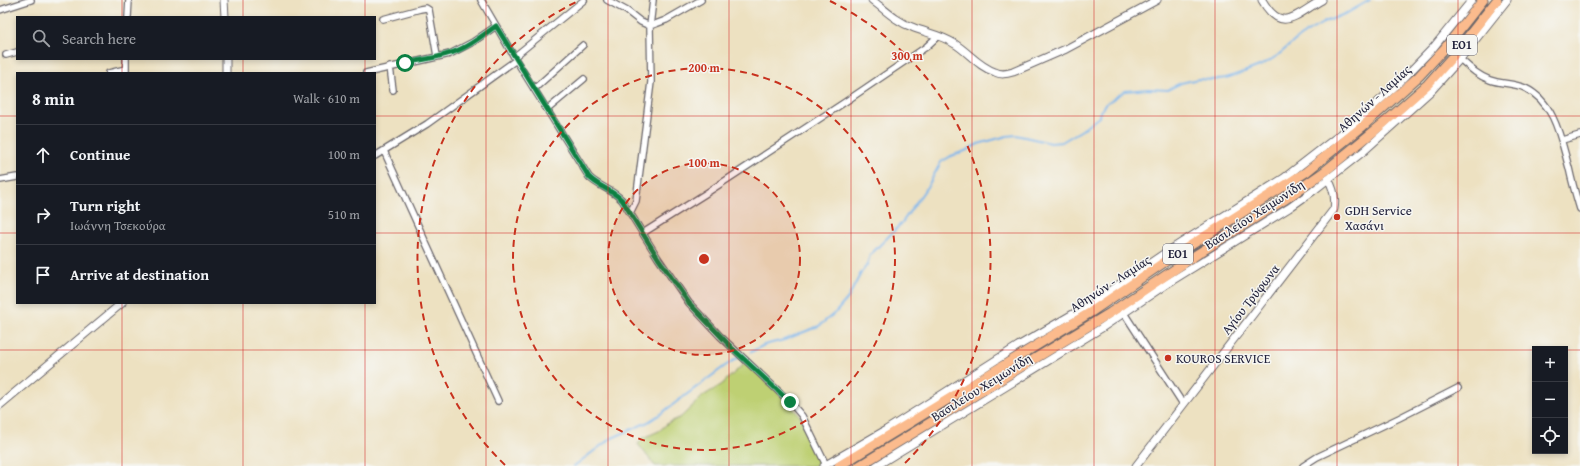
<!DOCTYPE html>
<html lang="en">
<head>
<meta charset="utf-8">
<style>
	:root { --surface:#171b24; --page:#242831; --text:#f1f3f6; --muted:#9ea1a6; --line:#363941 }
	body { margin:0; font-family:"Gentium Book Plus",serif; background:var(--page); color:var(--text) }
	.controls { position:absolute; right:12px; bottom:12px; display:grid; overflow:hidden; border-radius:0px; box-shadow:0 2px 6px #0003 }
	.controls button { width:36px; height:36px; display:grid; place-items:center; padding:0; border:0; border-bottom:1px solid var(--line); background:var(--surface); color:var(--text); font:20px sans-serif }
	.stop { position:absolute; width:12px; height:12px; margin:-9px; border:3px solid #0b8043; border-radius:50%; background:#fff }
	.stop.end { background:#0b8043; border-color:#fff; box-shadow:0 1px 4px #0008 }
	.list { margin:0; padding:0; list-style:none }
	h2 { display:flex; justify-content:space-between; align-items:center; height:52px; margin:0; padding:0 16px; font-size:17px }
	h2 small { font-size:13px; font-weight:400; color:var(--muted) }
	.list li { display:grid; grid-template-columns:26px 1fr auto; gap:12px; align-items:center; box-sizing:border-box; height:60px; padding:0 16px; border-top:1px solid var(--line) }
	.list b { display:block; font-size:15px; white-space:nowrap }
	.list p { margin:0; font-size:13px; white-space:nowrap; color:var(--muted) }
	.list em { font-size:13px; font-style:normal; color:var(--muted) }
	.icon { flex:none; width:22px; height:22px; fill:none; stroke:currentColor; stroke-width:2; stroke-linecap:round; stroke-linejoin:round }
	.map { position:relative; flex:none; width:1580px; height:466px; overflow:hidden }
	.search { position:absolute; background:var(--surface); box-shadow:0 2px 6px #0003; left:16px; top:16px; width:360px; height:44px; display:flex; align-items:center; gap:10px; box-sizing:border-box; padding:0 14px; border-radius:0px; color:var(--muted); font-size:15px }
	.panel { position:absolute; background:var(--surface); box-shadow:0 2px 6px #0003; left:16px; top:72px; width:360px; height:232px; border-radius:0px }
	.map>svg:first-child { display:block }
</style>
</head>
<body>
<div class="map">
<svg width="1580" height="466" viewBox="0 0 1580 466">
	<rect width="100%" height="100%" fill="#f6f6f2"/>
	<filter id="ink" filterUnits="userSpaceOnUse"><feTurbulence type="fractalNoise" baseFrequency=".025" numOctaves="2"/><feDisplacementMap in="SourceGraphic" scale="8" xChannelSelector="R" yChannelSelector="G"/><feConvolveMatrix kernelMatrix="1 2 1 2 8 2 1 2 1" color-interpolation-filters="sRGB"/></filter>
	<filter id="wash" filterUnits="userSpaceOnUse"><feTurbulence type="fractalNoise" baseFrequency=".012" numOctaves="4" result="noise"/><feDisplacementMap in="SourceGraphic" scale="16" xChannelSelector="R" yChannelSelector="G"/><feGaussianBlur stdDeviation="0.9" result="paint"/><feColorMatrix in="noise" values="0 0 0 0 0 0 0 0 0 0 0 0 0 0 0 0 0 1.4 0 .05"/><feComposite in="paint" operator="in"/></filter>
	<g filter="url(#wash)">
		<rect width="100%" height="100%" fill="#ede1c1"/>
		<path fill="#bed073" stroke="#707957" d="M746,362l30,29 24,25 20,46 -6,4h-159l-17,-22 5,-6 16,-7 9,-8 13,-6 22,-21 18,-11z"/>
		<g fill="none" stroke-linecap="round" stroke-linejoin="round">
			<path stroke="#7cb6ed" stroke-width="2" d="M751,352l13,-7 20,-5 35,-14 17,-14 12,-14 13,-25 6,-8 3,-10 31,-31 28,-40 12,-22 10,-6 14,-5 13,-7 29,-8 9,-1 35,8 11,-1 20,-12 17,-13 5,-12 21,-14 24,-2 18,1 14,-7 17,-4 15,1 13,-2 18,-6 18,-7 15,-9 20,-17 12,-8 14,-8 26,-11 21,-12
				M574,466l36,-27 38,-17 11,-7 66,-49 14,-9"/>
		</g>
	</g>
	<g filter="url(#ink)">
		<g fill="none" stroke-linecap="round" stroke-linejoin="round">
			<g stroke="#69656a" stroke-width="8">
				<path id="minor" d="M481,0l35,60 73,117c10,10 23,12 33,23l36,58 31,45 31,33 70,66 12,14 24,49
					M607,0l20,11 14,11 9,4 16,-6 35,-20
					M0,10l31,-10
					M128,17l1,-17
					M383,19l37,-10 6,-1 3,2 8,46
					M6,55l11,-3
					M514,57l70,-57
					M1460,59c9,8 18,17 30,21 11,4 24,3 35,8 30,14 36,52 44,80 3,14 7,28 11,41
					M390,67l3,23
					M109,73l17,-4
					M126,73v-14
					M366,73l84,-19 23,-12 23,-16
					M534,89l49,-44
					M548,109l36,-30
					M1562,140l18,-5
					M384,151l114,250
					M375,156l52,-32 89,-64
					M0,180l17,-3
					M631,211l5,-10 15,-119 -1,-56 3,-26
					M643,233l62,-39 140,-92 81,-55 12,-11
					M1124,313l59,91
					M1303,466l14,-9 82,-39 59,-30"/>
			</g>
			<g stroke="#69656a" stroke-width="9">
				<path id="tertiary" d="M224,0l1,17
					M872,0c13,10 25,22 40,27 14,6 30,8 43,17 13,8 24,23 40,28 6,3 11,2 18,0l53,-23 91,-49
					M1262,0c20,35 34,14 60,0
					M226,59v14
					M0,405l122,-102
					M824,466l62,-36 132,-84 74,-43 73,-50 119,-75 71,-55 45,-41 33,-34 39,-48
					M876,466l224,-137 65,-44 124,-77 24,-17 51,-40 68,-61 28,-31 47,-59
					M1136,466l198,-257c2,-11 0,-20 -6,-30"/>
			</g>
			<g stroke="#69656a" stroke-width="11">
				<path id="primary" d="M839,466l252,-154 75,-51 140,-89 57,-46 56,-50 26,-28 38,-48
					M859,466l251,-153 89,-60 85,-53 40,-28 60,-49 44,-39 25,-28 44,-56"/>
			</g>
			<use href="#minor" stroke="#fff" stroke-width="5.5"/>
			<use href="#tertiary" stroke="#fff" stroke-width="7"/>
			<use href="#primary" stroke="#fbbb8d" stroke-width="9"/>
		</g>
	</g>
	<g fill="none" stroke-linecap="round" stroke-linejoin="round" filter="url(#ink)">
		<path stroke="#0b8043" stroke-width="5" d="M405,63c15,-3 32,-5 46,-10 16,-5 31,-17 45,-27l93,151c10,10 23,13 33,23l36,58 31,45 43,45 58,54"/>
	</g>
	<path fill="none" stroke="#d62828" stroke-width="1" stroke-opacity="0.55" d="M122,0v17M243,0v17M365,0v17M486,0v466M608,0v466M729,0v466M851,0v466M972,0v466M1094,0v466M1215,0v466M1337,0v466M1458,0v466M122,59v14M243,59v14M365,59v14M0,116h17M375,116h1205M0,233h17M375,233h1205M122,303v163M243,303v163M365,303v163M0,350h1535M1565,350h15"/>
	<circle cx="704" cy="259" r="96" fill="#c8321e" fill-opacity=".12"/>
	<g fill="none" stroke="#c8321e" stroke-width="2" stroke-dasharray="7 5">
		<circle cx="704" cy="259" r="96"/>
		<circle cx="704" cy="259" r="191"/>
		<path d="M505 465A287 287 0 0 1 578 1M830 1A287 287 0 0 1 903 465"/>
	</g>
	<g fill="#c8321e" stroke="#f6f6f2" stroke-width="1.5">
		<circle cx="1337" cy="217" r="4"/>
		<circle cx="1168" cy="358" r="4"/>
	</g>
	<g text-anchor="middle" stroke-width="3" stroke-linejoin="round" paint-order="stroke">
		<g fill="#f6f6f2" stroke="#626272" stroke-width="1">
			<rect x="1447" y="35" width="30" height="20" rx="3"/>
			<rect x="1163" y="244" width="30" height="20" rx="3"/>
		</g>
		<g font-size="12" font-weight="bold" fill="#22223b">
			<text x="1462" y="49">ΕΟ1</text>
			<text x="1178" y="258">ΕΟ1</text>
		</g>
		<g font-size="13" fill="#22223b" stroke="#f6f6f2">
			<text transform="translate(1374 98) rotate(-42)" y="5">Αθηνών - Λαμίας</text>
			<text transform="translate(1254 214) rotate(-33)" y="5">Βασιλείου Χειμωνίδη</text>
			<text transform="translate(1110 283) rotate(-33)" y="5">Αθηνών - Λαμίας</text>
			<text transform="translate(1250 299) rotate(-52)" y="5">Αγίου Τρύφωνα</text>
			<text transform="translate(981 387) rotate(-32)" y="5">Βασιλείου Χειμωνίδη</text>
		</g>
		<g font-size="13" fill="#22223b" stroke="#f6f6f2" text-anchor="start">
			<text x="1345" y="215">GDH Service<tspan x="1345" dy="15">Χασάνι</tspan></text>
			<text x="1176" y="363">KOUROS SERVICE</text>
		</g>
	</g>
	<circle cx="704" cy="259" r="6" fill="#c8321e" stroke="#f6f6f2" stroke-width="2"/>
	<g font-size="12" text-anchor="middle" font-weight="bold" fill="#c8321e" stroke="#f6f6f2" stroke-width="3" stroke-linejoin="round" paint-order="stroke">
		<text x="907" y="60">300 m</text>
		<text x="704" y="72">200 m</text>
		<text x="704" y="167">100 m</text>
	</g>
</svg>
<div class="controls">
<button>+</button>
<button>−</button>
<button><svg class="icon" aria-label="locate" viewBox="0 0 24 24"><circle cx="12" cy="12" r="6"/><path d="M12 2v4M12 18v4M2 12h4M18 12h4"/></svg></button>
</div>
<div class="stop" style="left:405px;top:63px"></div>
<div class="stop end" style="left:790px;top:402px"></div>
<div class="search"><svg class="icon" aria-label="search" viewBox="0 0 24 24"><circle cx="10" cy="10" r="6"/><path d="M15 15l6 6"/></svg>Search here</div>
<section class="panel">
<h2>8 min<small>Walk · 610 m</small></h2>
<ul class="list">
<li><svg class="icon" aria-label="ahead" viewBox="0 0 24 24"><path d="M12 20V5M6 11l6-6 6 6"/></svg><div><b>Continue</b></div><em>100 m</em></li>
<li><svg class="icon" aria-label="right" viewBox="0 0 24 24"><path d="M7 20v-9h11M14 6l5 5-5 5"/></svg><div><b>Turn right</b><p>Ιωάννη Τσεκούρα</p></div><em>510 m</em></li>
<li><svg class="icon" aria-label="arrive" viewBox="0 0 24 24"><path d="M6 21V4h12l-3 4 3 4H6"/></svg><div><b>Arrive at destination</b></div></li>
</ul>
</section>
</div>
</body>
</html>
